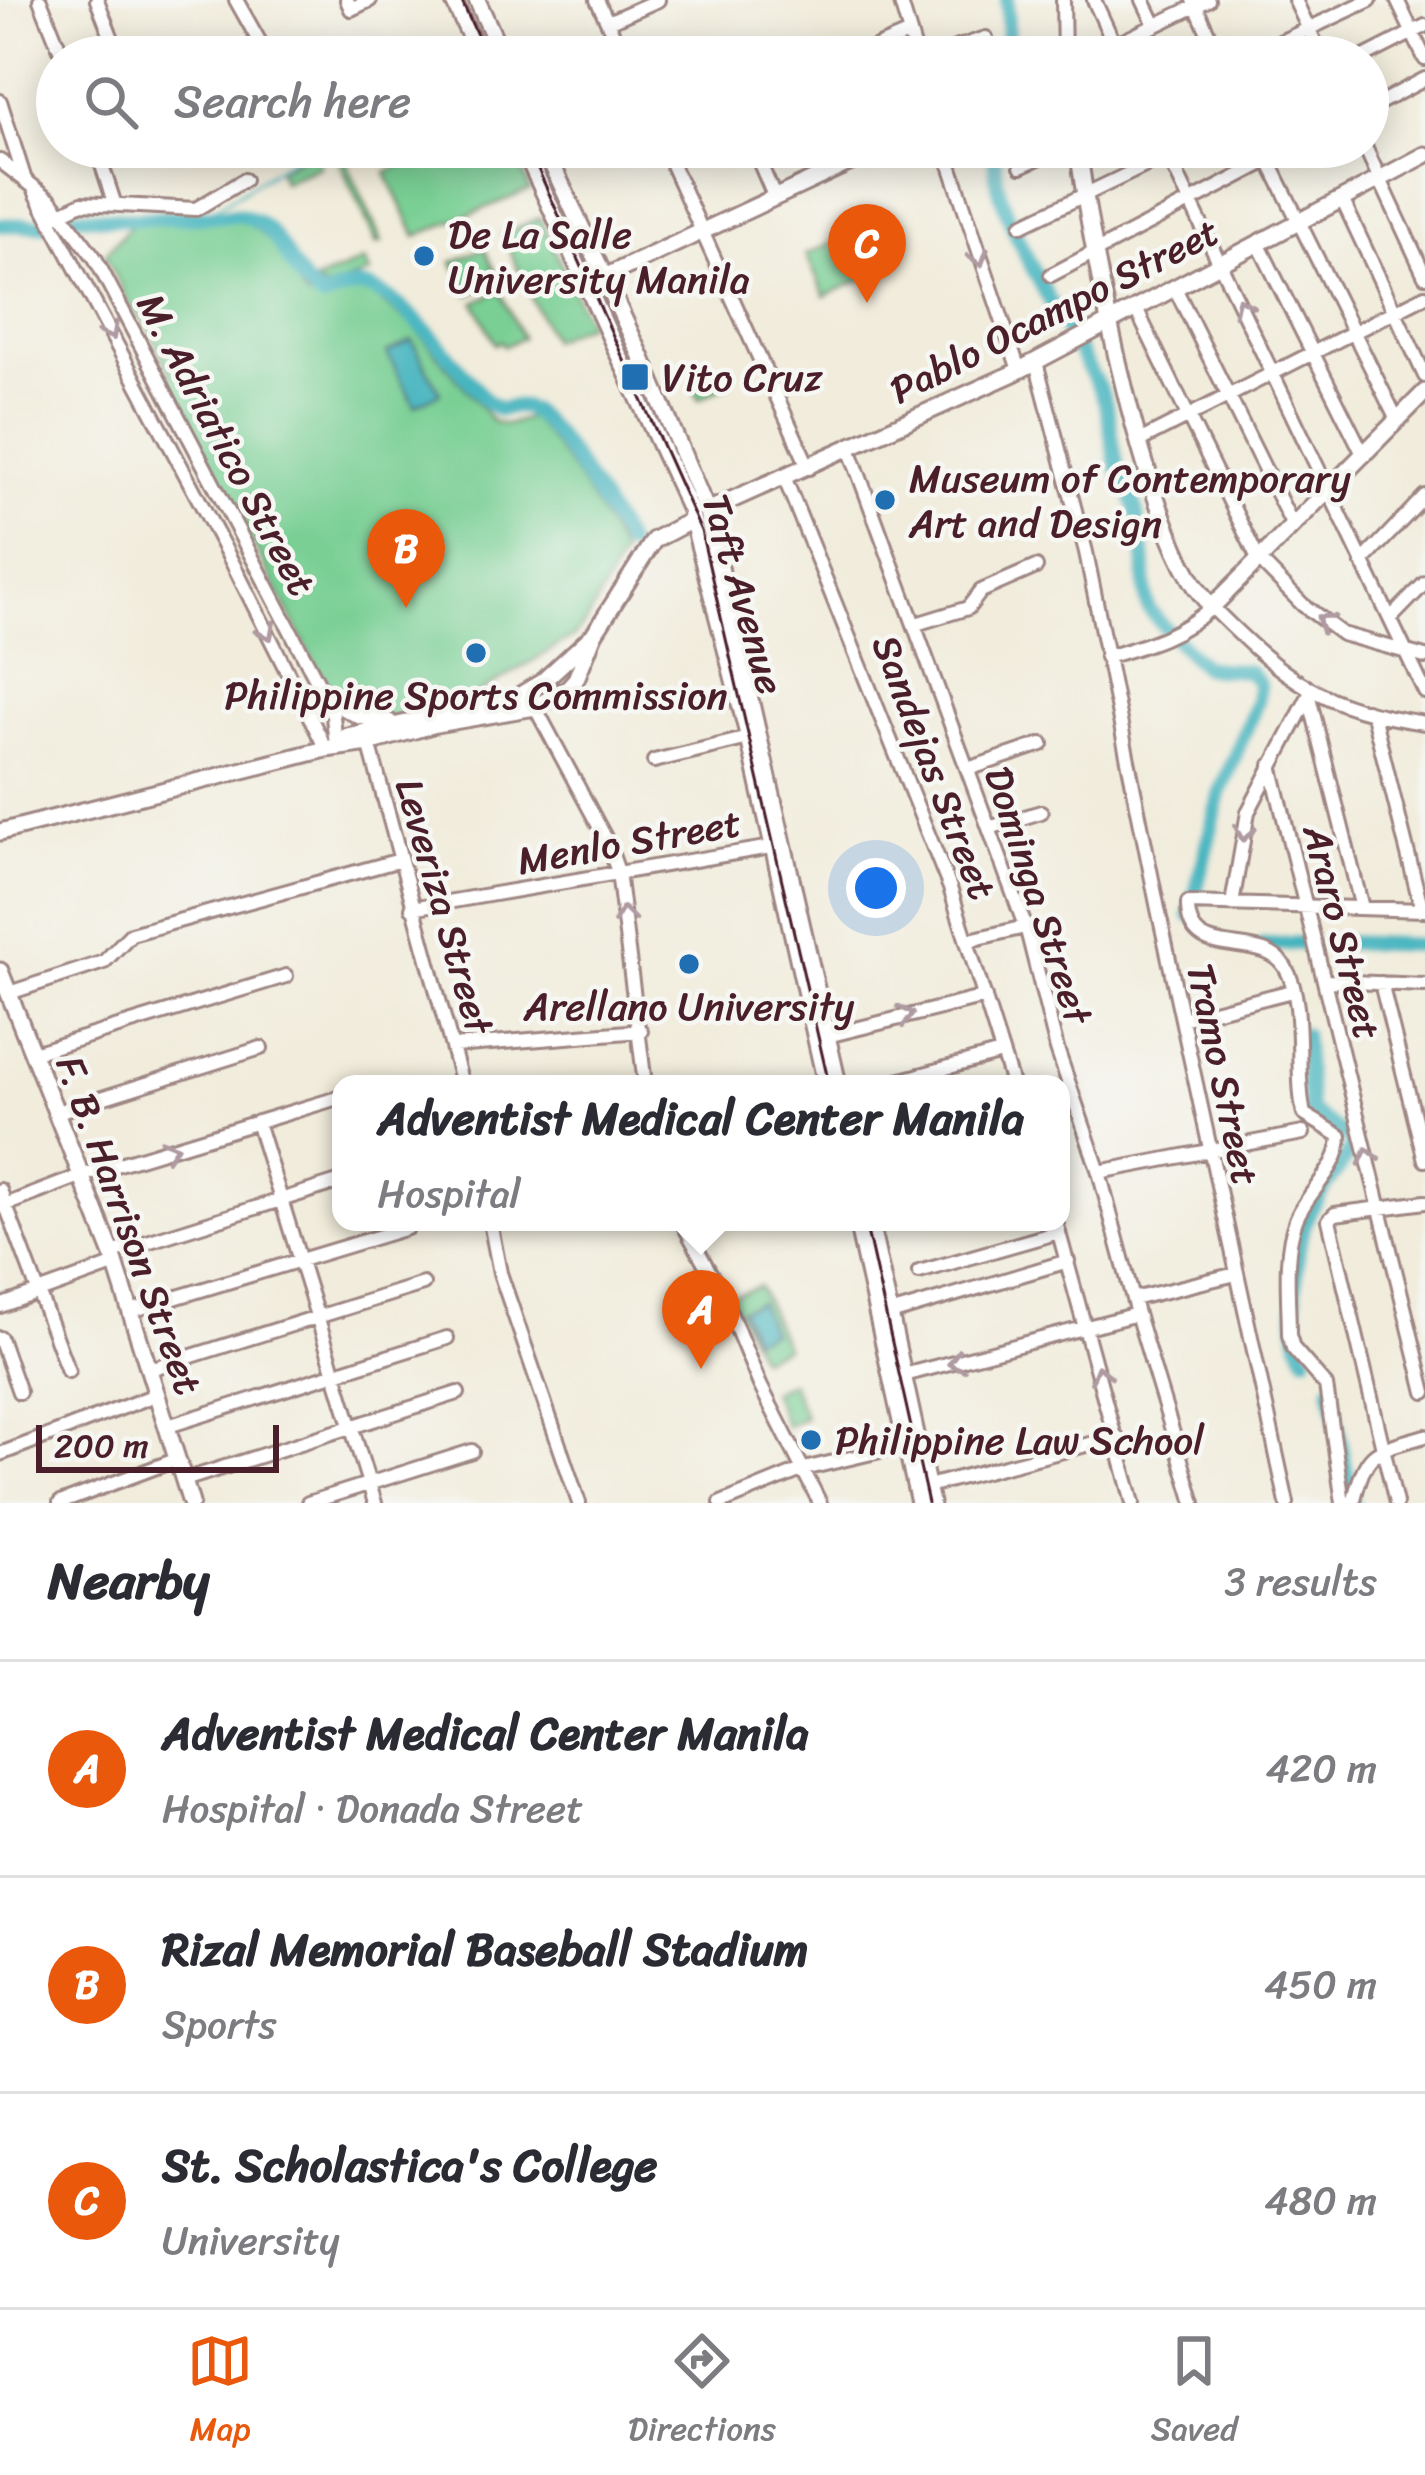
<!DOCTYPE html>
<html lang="en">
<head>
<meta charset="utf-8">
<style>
	:root { --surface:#fff; --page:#f7f7f7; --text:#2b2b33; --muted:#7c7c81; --line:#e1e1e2; --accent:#ea580c }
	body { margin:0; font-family:Sriracha,sans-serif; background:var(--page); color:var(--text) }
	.scale { position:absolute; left:36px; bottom:30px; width:243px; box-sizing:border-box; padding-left:12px; border:6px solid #4a1f2b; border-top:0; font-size:33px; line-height:42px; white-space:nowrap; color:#4a1f2b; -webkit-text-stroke:9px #f6f6f2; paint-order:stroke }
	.you { position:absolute; left:876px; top:888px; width:42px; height:42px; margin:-30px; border:9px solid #fff; border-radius:50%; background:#1a73e8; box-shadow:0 0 0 18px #1a73e833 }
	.badge { display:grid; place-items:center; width:78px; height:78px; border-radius:50%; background:var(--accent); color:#fff; font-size:39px; font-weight:700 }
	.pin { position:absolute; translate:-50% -99px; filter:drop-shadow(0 3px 6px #0008) }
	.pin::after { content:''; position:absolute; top:63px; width:42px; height:36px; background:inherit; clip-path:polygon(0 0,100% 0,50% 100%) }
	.popup { position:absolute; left:332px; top:1075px; width:738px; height:156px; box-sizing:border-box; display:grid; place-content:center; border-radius:24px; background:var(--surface); filter:drop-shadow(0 3px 9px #0005); font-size:39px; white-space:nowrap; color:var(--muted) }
	.popup b { font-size:45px; color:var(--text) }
	.popup::after { content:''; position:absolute; left:50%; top:100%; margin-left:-24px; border:24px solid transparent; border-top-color:var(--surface) }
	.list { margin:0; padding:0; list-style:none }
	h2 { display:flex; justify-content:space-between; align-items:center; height:156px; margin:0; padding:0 48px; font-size:51px }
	h2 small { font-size:39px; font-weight:400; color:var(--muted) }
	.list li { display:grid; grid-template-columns:78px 1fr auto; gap:36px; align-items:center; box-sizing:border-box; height:216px; padding:0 48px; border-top:3px solid var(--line) }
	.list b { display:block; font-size:45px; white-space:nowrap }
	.list p { margin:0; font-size:39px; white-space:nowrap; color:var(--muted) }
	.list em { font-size:39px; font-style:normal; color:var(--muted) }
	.icon { flex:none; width:66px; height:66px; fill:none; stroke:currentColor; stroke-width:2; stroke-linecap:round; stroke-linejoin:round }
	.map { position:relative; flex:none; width:1425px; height:1503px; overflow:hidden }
	.search { position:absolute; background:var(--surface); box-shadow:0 6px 30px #0003; left:36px; right:36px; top:36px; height:132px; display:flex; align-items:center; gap:30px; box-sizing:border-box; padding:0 42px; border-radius:66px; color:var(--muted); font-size:45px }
	.sheet { height:804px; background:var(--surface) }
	nav { display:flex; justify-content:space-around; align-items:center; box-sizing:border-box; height:168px; border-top:3px solid var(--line); background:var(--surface); font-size:33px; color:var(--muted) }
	nav a { display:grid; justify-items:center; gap:6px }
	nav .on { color:var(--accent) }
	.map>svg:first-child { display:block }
</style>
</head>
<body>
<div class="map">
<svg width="1425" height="1503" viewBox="0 0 1425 1503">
	<rect width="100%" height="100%" fill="#f6f6f2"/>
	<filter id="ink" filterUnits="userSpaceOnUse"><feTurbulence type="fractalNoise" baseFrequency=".00833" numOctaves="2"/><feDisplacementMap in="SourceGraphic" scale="24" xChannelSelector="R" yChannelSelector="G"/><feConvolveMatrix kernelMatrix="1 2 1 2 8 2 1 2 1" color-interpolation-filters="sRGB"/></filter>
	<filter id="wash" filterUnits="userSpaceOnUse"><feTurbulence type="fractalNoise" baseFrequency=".004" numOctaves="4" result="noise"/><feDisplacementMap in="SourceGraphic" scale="48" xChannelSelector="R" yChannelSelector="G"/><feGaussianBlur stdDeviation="2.7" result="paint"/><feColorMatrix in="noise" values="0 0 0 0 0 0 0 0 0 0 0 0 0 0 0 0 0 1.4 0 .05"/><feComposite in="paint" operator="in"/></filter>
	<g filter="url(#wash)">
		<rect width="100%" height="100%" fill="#f1ecdb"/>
		<path fill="#79cf94" stroke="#627760" stroke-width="3" d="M340,147l42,95 -5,2 -43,-95z
			M439,147h72l19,43 -114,46 -30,-63z
			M315,149l5,17 -37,16 -5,-11z
			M540,218l48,105 -37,17 -49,-106z
			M237,220c36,10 50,47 69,77l17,5 38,-15 51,37 81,98 13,3 24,-8c38,42 66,87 92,137l-34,66 -14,16 -100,60 -84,22 -58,-21 -164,-318 2,-5 -23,-49 -17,-18 -25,-53 27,-30z
			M846,237l19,41 -40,18 -19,-42z
			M484,248l16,33 -31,14 -16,-33z
			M364,261l6,12 -43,16 -14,-7z
			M500,291l22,47 -18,8 -3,-5 -6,3 -20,-42z
			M723,367l8,16 -32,16 -8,-17z
			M759,1286l26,61 -25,11 -30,-62z
			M791,1382l14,36 -19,8 -15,-35z"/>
		<path fill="#46b5c0" stroke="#486a76" stroke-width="3" d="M412,340l28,53 -25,13 -28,-53z
			M759,1302l12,30 -18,6 -12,-29z"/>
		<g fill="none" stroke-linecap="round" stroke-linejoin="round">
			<path stroke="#46b5c0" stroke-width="3" d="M204,216l106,-69"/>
			<path stroke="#46b5c0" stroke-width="15" d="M1007,0l1,57
				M996,147c-14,54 77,190 103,241 13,25 11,52 19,79 4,12 12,22 15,33 6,17 8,37 11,55 2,16 -1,39 5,54 3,6 51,56 56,58 14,4 31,1 45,5l9,12 -2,18 -37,91 -30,122
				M0,225h43l35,-9 47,3 115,-4c48,13 42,56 82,83 14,-5 32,-15 46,-10 43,14 89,79 118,113l13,9c10,-2 19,-6 28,-1 28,12 83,107 101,137
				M1326,942l99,3
				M1263,945l43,-2
				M1304,1035l6,76 41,29v10c-14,23 -37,48 -47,74 -9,23 -15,114 2,132
				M1331,1388l21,115"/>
		</g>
	</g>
	<g filter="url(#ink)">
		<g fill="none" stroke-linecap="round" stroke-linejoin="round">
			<g stroke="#9e8683" stroke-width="18">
				<path id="minor" d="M40,0l23,57
					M97,0l22,57
					M236,0l32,57
					M347,0l4,9 19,-9
					M597,0l27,57
					M900,0l17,57
					M1063,0l1,57
					M1094,0l26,57
					M1143,0l12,25
					M1193,0l26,57
					M1295,0l27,57
					M1397,0l28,59
					M608,22l50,-22
					M598,57l21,-9
					M853,57l57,-24
					M958,57l-3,-9 31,-10
					M1090,57l118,-57
					M1248,57l122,-57
					M1364,57l61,-31
					M0,101l24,76
					M1368,109l57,-30
					M96,147l18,55
					M664,147l145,321
					M753,147l21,49
					M944,147l75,223
					M1164,147l261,545
					M1262,147l135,273
					M1365,147l60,129
					M0,161l51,39 44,58 231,440 7,18 3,30
					M1021,166l41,-19
					M36,193l197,371 93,185
					M1342,199l83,177
					M55,216l27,-13 114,6 48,-29
					M1022,225l162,-78
					M1258,243l106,213
					M1051,275l243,-128
					M1175,288l117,236
					M1136,309l122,250 45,46 39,29 83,23
					M1036,362l50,190 72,357 129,594
					M1141,440l284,-144
					M849,448l179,486 29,115 42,123 38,142 57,189
					M785,479l165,409 62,196
					M1362,562l63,-66
					M1390,619l35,-36
					M916,624l52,-16 13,-17 55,-24
					M1106,657c41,-12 74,-21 106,-50 72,72 110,102 213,116
					M1309,697l53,211
					M535,707l73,136 10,29 27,212
					M1373,715l49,195
					M369,743l93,341
					M654,761l103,-25
					M1271,765l154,627
					M968,769l74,-25
					M989,828l52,-16
					M1232,904l16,-92 63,-120
					M412,908l365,-62
					M970,940l55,-13
					M1326,981l99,4
					M1381,983l44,177
					M9,993l95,-31 27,-28 269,-74
					M1182,1019l110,-28
					M823,1037l162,-40
					M454,1046l187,-15
					M33,1053l253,-77
					M887,1084l114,-31
					M57,1112l204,-64
					M257,1122l118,381
					M1099,1172l204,-39
					M0,1190l68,181
					M0,1207l83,-32 258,-78
					M490,1222l10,51 79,230
					M682,1222l42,76 36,87 60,118
					M1056,1222l77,281
					M112,1253l229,-72
					M919,1272l140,-40
					M1133,1299l103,-25
					M0,1306l116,-42
					M131,1311l276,-83
					M890,1314l178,-53
					M0,1338l19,54
					M150,1369l273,-85
					M900,1376l237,-62
					M168,1426l279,-88
					M0,1454l158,-60
					M184,1480l274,-87
					M928,1486l189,-49
					M60,1503l118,-44
					M308,1503l164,-52
					M721,1503l83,-34 110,-26
					M1343,1503l-17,-117 -33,-38 -4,-13c0,-36 -6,-81 7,-115 11,-29 44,-51 44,-84l-36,-22c-10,-41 3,-112 -19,-147 -23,-38 -99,-1 -97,-64l237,7
					M1353,1503c14,-55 20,-52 72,-67
					M1396,1503l-67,-283 6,-6 90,-12"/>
			</g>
			<g stroke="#9e8683" stroke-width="21">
				<path id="major" d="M453,0l27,57
					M477,0l26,57
					M523,147l167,363 59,228 77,346
					M544,147l98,211 65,153 131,573
					M1078,147c12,96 68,397 134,460l213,-215
					M600,279l283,-132
					M707,511l307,-138 411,-218
					M326,698l34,18 29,6
					M338,744l9,-8 165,-36 30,-18 49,-45
					M0,832l326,-83 43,-6 67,-19 99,-17 32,-18 9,-10 18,-45 60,-94 38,-20
					M0,971l112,282 79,250
					M857,1222l62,281
					M870,1222l61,281"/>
			</g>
			<use href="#minor" stroke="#fff" stroke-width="12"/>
			<use href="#major" stroke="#fff" stroke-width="15"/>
			<path stroke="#4a1f2b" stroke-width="3" d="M461,0l26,57
				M528,147l173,384 128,553
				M865,1222l63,281"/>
		</g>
		<defs><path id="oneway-chevron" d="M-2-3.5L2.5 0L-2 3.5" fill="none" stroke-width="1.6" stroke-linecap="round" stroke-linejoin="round" transform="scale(3)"/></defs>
		<g stroke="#ae9aa0">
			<use href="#oneway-chevron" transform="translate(979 258) rotate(72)"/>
			<use href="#oneway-chevron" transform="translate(1242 306) rotate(-115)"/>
			<use href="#oneway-chevron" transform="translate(110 332) rotate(62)"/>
			<use href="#oneway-chevron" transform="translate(1324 621) rotate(-144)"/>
			<use href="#oneway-chevron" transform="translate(267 632) rotate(63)"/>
			<use href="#oneway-chevron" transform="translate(1244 833) rotate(100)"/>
			<use href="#oneway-chevron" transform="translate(624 915) rotate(-98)"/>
			<use href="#oneway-chevron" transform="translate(906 1015) rotate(-14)"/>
			<use href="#oneway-chevron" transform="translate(170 1149) rotate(-17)"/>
			<use href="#oneway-chevron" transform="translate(1368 1156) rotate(-103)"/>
			<use href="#oneway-chevron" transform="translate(956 1362) rotate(165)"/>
			<use href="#oneway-chevron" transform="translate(1100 1374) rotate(-106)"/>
		</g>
	</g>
	<g fill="#1f6fb2" stroke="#f6f6f2" stroke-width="4.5">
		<circle cx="424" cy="256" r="12"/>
		<rect x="620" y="362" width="30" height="30" rx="6"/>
		<circle cx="885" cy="500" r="12"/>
		<circle cx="476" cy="653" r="12"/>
		<circle cx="689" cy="964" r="12"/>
		<circle cx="811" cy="1440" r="12"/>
	</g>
	<g text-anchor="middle" stroke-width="9" stroke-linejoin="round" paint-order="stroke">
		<g font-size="39" fill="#4a1f2b" stroke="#f6f6f2" text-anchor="start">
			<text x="448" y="248">De La Salle<tspan x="448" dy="45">University Manila</tspan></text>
			<text x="662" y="391">Vito Cruz</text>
			<text x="909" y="492">Museum of Contemporary<tspan x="909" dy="45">Art and Design</tspan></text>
			<text x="476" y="709" text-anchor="middle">Philippine Sports Commission</text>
			<text x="689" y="1020" text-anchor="middle">Arellano University</text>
			<text x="835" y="1454">Philippine Law School</text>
		</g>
		<g font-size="39" fill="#4a1f2b" stroke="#f6f6f2">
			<text transform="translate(1054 310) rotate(-27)" y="14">Pablo Ocampo Street</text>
			<text transform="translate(227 444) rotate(62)" y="14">M. Adriatico Street</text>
			<text transform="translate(744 594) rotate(74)" y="14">Taft Avenue</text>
			<text transform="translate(935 767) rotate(69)" y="14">Sandejas Street</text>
			<text transform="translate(629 841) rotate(-10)" y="14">Menlo Street</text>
			<text transform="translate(1039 895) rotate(72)" y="14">Dominga Street</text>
			<text transform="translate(445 906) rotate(74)" y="14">Leveriza Street</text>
			<text transform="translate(1343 932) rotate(76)" y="14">Araro Street</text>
			<text transform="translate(1224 1074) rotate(78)" y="14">Tramo Street</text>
			<text transform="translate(130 1225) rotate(70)" y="14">F. B. Harrison Street</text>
		</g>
	</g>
</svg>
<div class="scale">200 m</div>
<div class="you"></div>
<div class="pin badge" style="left:701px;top:1369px">A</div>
<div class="popup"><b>Adventist Medical Center Manila</b>Hospital</div>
<div class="pin badge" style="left:406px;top:608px">B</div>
<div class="pin badge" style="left:867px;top:303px">C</div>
<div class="search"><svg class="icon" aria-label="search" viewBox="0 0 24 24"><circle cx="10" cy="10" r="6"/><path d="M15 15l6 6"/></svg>Search here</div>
</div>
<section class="sheet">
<h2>Nearby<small>3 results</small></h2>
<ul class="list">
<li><span class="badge">A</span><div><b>Adventist Medical Center Manila</b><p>Hospital · Donada Street</p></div><em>420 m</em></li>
<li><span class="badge">B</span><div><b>Rizal Memorial Baseball Stadium</b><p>Sports</p></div><em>450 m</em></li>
<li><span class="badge">C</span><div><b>St. Scholastica's College</b><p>University</p></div><em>480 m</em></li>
</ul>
</section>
<nav>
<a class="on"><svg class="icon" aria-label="map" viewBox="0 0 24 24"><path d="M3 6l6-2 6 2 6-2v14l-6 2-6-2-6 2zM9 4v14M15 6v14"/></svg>Map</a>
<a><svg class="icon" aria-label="directions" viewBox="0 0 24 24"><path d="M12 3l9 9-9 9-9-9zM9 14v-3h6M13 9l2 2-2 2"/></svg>Directions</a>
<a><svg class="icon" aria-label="saved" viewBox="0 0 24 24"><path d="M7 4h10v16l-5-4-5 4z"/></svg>Saved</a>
</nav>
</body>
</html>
